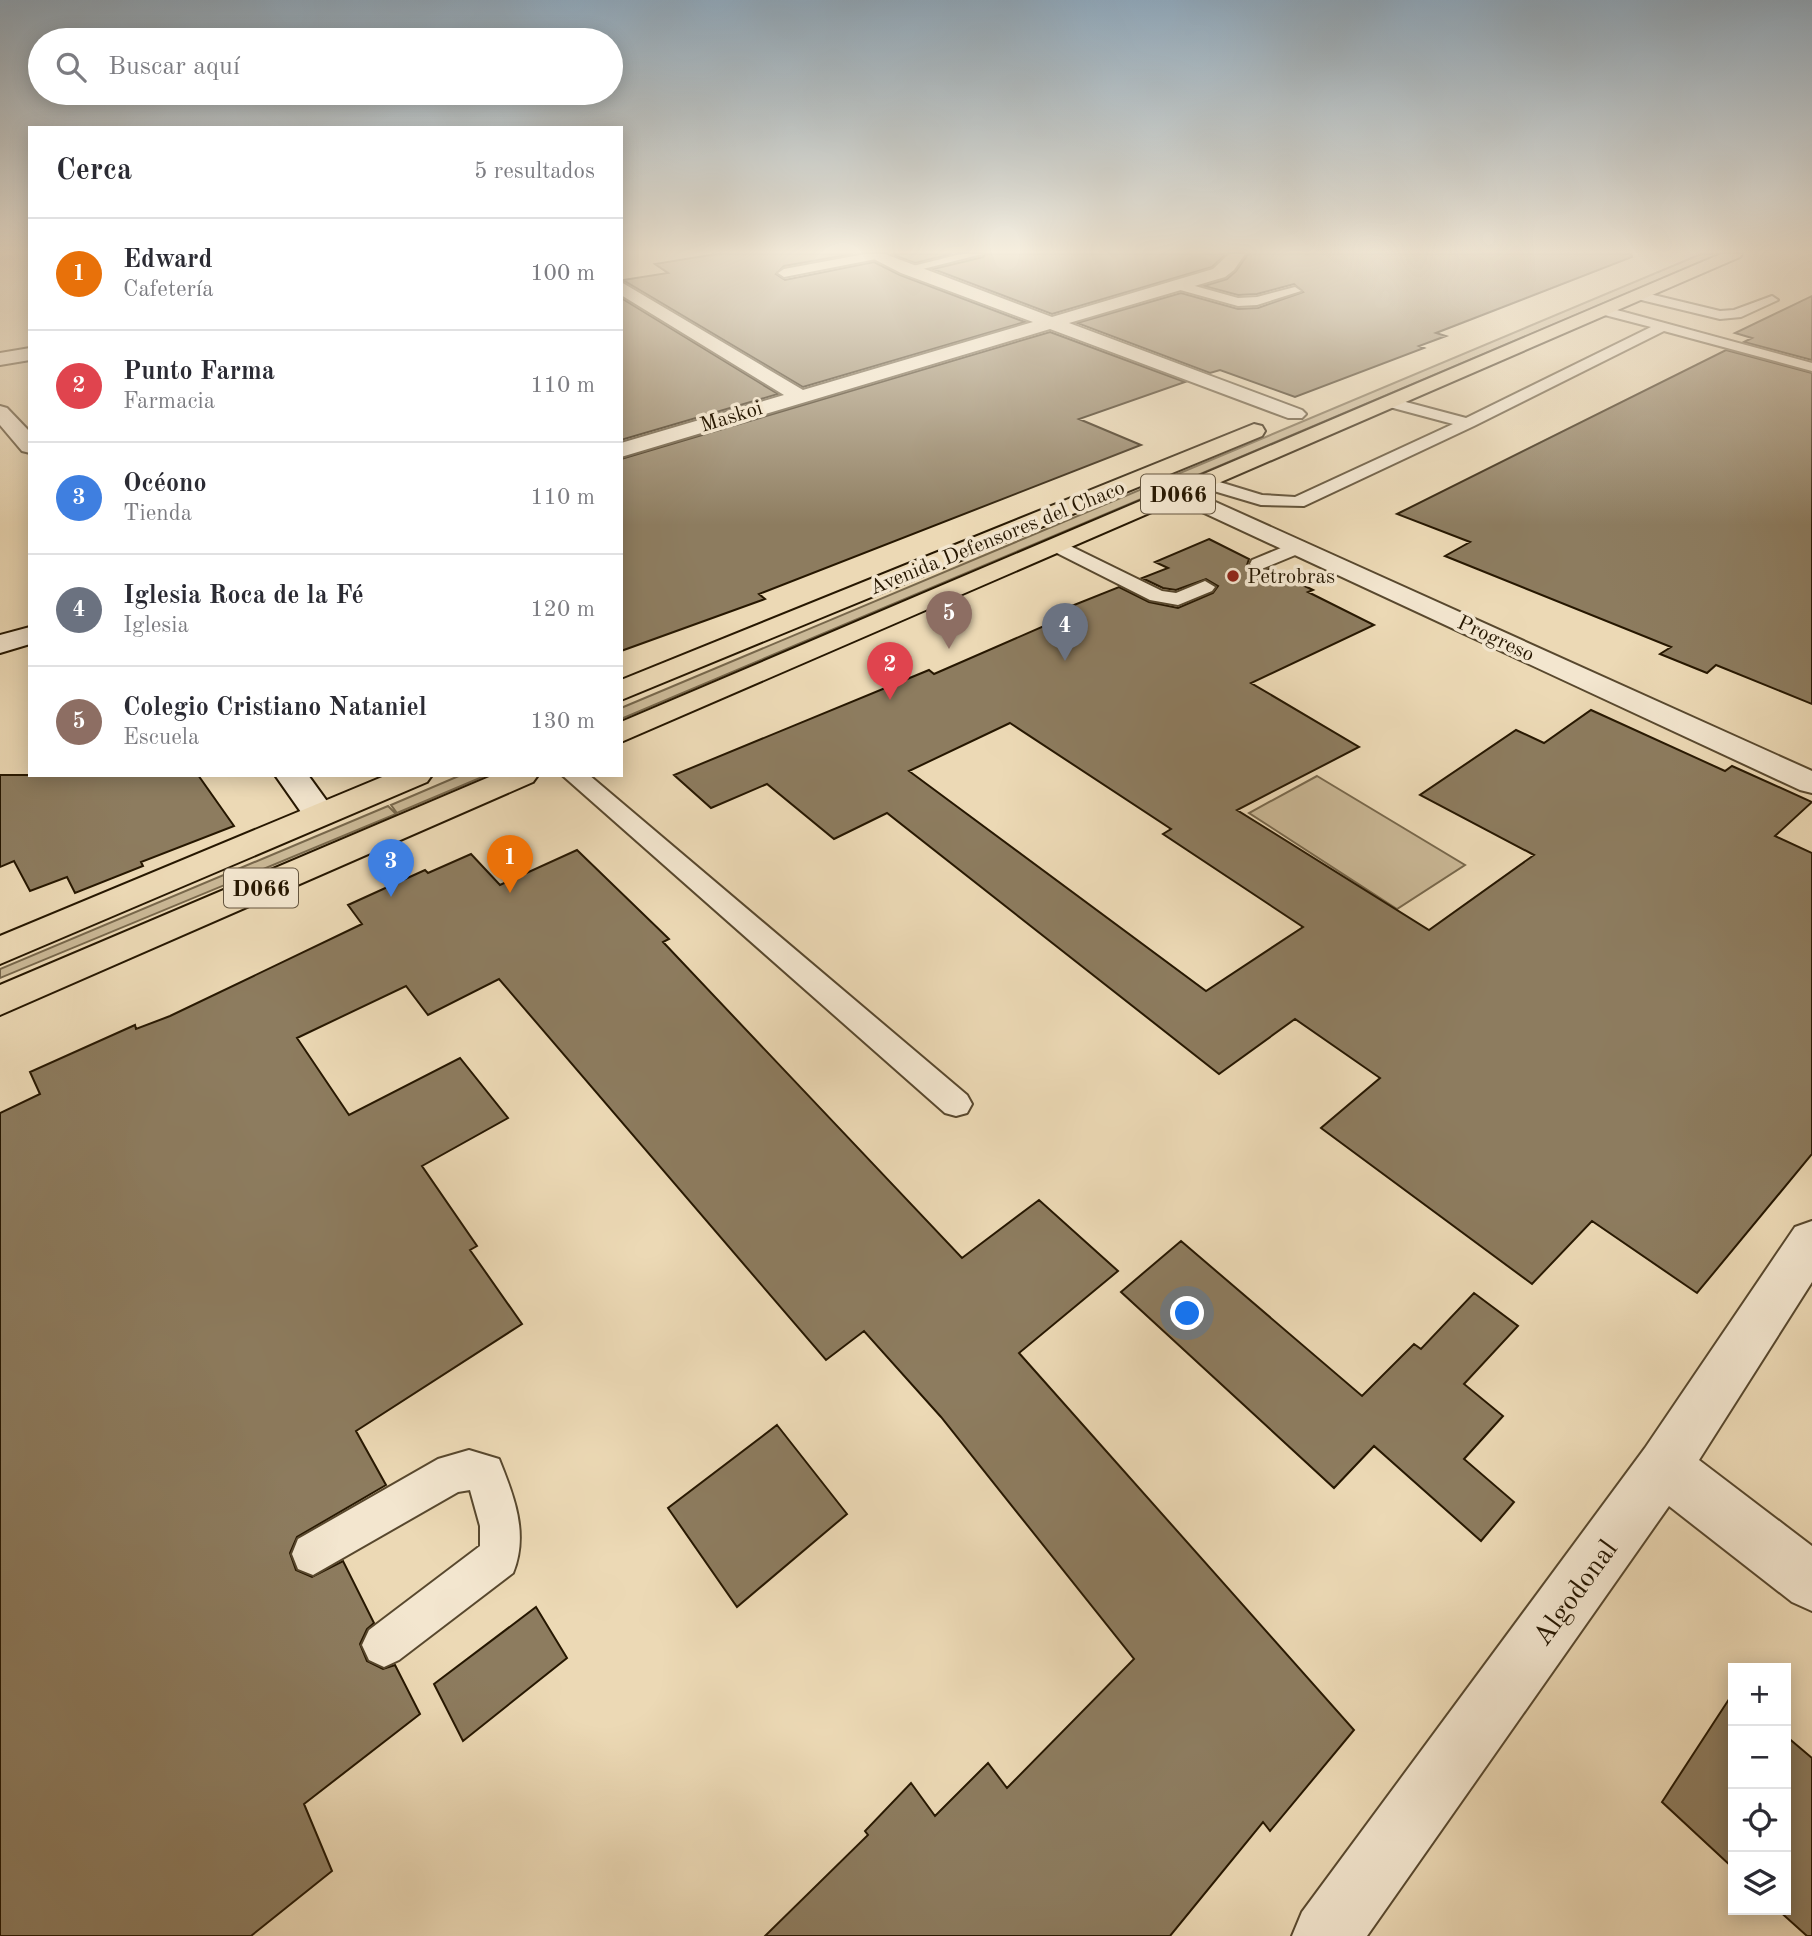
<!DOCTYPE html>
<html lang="es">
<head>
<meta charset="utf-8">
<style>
	:root { --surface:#fff; --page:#f7f7f7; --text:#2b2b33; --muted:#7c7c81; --line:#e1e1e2; --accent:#7c3aed }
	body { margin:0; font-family:"Old Standard TT",serif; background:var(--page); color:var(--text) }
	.controls { position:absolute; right:21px; bottom:21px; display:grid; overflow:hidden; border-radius:0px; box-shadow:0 4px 18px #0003 }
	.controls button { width:63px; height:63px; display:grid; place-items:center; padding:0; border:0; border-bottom:2px solid var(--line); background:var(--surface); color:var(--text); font:35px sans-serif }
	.you { position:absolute; left:1188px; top:1314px; width:24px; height:24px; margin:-18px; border:5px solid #fff; border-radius:50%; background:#1a73e8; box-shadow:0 0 0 10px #1a73e833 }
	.badge { display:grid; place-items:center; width:46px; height:46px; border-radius:50%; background:var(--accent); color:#fff; font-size:23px; font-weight:700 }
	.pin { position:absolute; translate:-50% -58px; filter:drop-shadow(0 2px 4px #0008) }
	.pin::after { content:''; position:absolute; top:37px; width:24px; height:21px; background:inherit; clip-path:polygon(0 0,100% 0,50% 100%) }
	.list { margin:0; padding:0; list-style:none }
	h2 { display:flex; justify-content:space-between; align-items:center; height:91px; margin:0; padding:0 28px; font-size:30px }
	h2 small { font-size:23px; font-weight:400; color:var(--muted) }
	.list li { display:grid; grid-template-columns:46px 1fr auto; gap:21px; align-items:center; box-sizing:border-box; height:112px; padding:0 28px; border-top:2px solid var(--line) }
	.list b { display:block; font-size:26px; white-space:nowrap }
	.list p { margin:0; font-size:23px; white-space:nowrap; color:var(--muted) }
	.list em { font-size:23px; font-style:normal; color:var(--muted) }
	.icon { flex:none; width:38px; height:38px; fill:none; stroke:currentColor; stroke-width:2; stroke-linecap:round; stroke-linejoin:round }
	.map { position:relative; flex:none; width:1812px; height:1936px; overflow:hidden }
	.search { position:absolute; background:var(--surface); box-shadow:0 4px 18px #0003; left:28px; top:28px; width:595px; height:77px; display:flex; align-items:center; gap:18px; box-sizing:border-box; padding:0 24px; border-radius:38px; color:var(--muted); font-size:26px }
	.panel { position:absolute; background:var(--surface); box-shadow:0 4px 18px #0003; left:28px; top:126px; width:595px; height:651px; border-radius:0px }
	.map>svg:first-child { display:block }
</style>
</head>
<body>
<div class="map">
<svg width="1812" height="1936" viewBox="0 0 1812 1936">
	<rect width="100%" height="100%" fill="#ecd9b5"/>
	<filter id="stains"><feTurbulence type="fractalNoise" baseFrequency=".00286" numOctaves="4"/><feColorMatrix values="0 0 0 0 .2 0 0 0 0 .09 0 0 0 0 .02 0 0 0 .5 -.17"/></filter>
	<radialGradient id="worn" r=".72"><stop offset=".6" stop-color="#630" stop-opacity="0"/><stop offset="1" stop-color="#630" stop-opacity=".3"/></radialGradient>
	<path fill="#cab896" stroke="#78684c" stroke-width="2" d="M1701,254h19l-1099,465v-11z
		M461,775h26l-90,38 -6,-8z
		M1317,776l148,89 -68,44 -148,-96z
		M388,806l8,8 -396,164v-9z"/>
	<path fill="#8d7c5f" stroke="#261701" stroke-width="2" fill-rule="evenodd" d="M716,254h137l-69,12 -8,8 9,6 89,-18 26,13 125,47 -222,65 -180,-107 45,-7 -13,-9z
		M891,254h61l-37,9z
		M985,254h241l-14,13 -160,47 -119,-45 50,-12z
		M1248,254h383l1,3 -196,76 10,3 -27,10 5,2 -129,49 -75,-27 -10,3 -133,-50 104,-30 57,16 20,-1 45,-16 -9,-8 -37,10 -19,1 -34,-9 23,-7 9,-8z
		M1812,296v64l-68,-18 8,-4 -17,-5z
		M621,298l157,96 -157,46z
		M1050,332l135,50 -106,37 62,26 -382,149 6,5 -144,52v-192z
		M1726,350l86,23v331l-96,-39 -9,8 -47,-19 11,-7 -226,-91 25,-14 -73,-28z
		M1209,539l40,20 -2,6 11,7 11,-3 44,21 -5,2 66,33 -123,58 108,64 -122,63 192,120 105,-75 -114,-60 96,-65 28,13 47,-33 134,61 7,-5 80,36 -37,34 37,17v301l-115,139 -105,-72 -60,63 -211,-156 59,-50 -85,-59 -76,55 -332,-261 -53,26 -67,-55 -56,24 -37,-33 255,-105 5,4 133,-58 -8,-5 60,-24 30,15 29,6 35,-15 5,-7 -12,-7 -30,11 -13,-2 -21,-10 26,-10 -13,-6zM1010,723l161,106 -8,5 140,93 -97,64 -297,-220z
		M0,775h198l36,51 -93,36 2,4 -68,27 -8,-16 -37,14 -16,-30 -14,6z
		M577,850l92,89 -6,3 299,316 77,-58 79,71 -99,82 335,377 -84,101 -7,-9 -93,114h-405l103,-101 -3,-4 46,-48 24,33 53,-53 19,25 127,-129 -193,-242 -77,-86 -38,29 -327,-381 -71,36 -22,-29 -109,52 52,77 111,-57 48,60 -86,48 55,80 -7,4 52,74 -166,107 30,54 -89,52 -7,16 6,17 16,7 31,-16 31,62 -7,6 -7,15 7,17 16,8 12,-4 25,49 -116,90 28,67 -81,65h-251v-823l40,-19 -10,-22 105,-47 1,4 34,-13 192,-92 -14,-19 77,-35 3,3 43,-19 29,31z
		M1181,1241l181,155 52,-52 7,5 53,-56 44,33 -54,58 39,32 -39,43 50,43 -33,39 -107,-95 -40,42 -213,-196z
		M777,1425l70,89 -110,93 -69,-99z
		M536,1607l31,51 -104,83 -29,-57z
		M1733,1693v175l-71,-66z
		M1786,1736l26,22v178h-5l-29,-26h8z"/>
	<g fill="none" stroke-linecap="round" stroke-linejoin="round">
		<g stroke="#58482e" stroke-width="4">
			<path id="lane" d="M865,254l17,1 -6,4 -92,18 -6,-4 6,-4z
				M961,254h21l-75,19 -6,-4z
				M1177,281l61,17 19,-1 38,-10 6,4 -44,14 -19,1 -65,-18 -2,-3z
				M1637,291l83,20 14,-1 38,-14 6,4 -37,17 -21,2 -87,-21 -2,-3z
				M1602,306l210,57v8l-148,-40 -190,95 -170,80 -43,-1 -64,-19 -2,-4 8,-5 59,18 33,2 158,-73 -71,-19 -3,-3 3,-3 5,-2 79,21 185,-91 -54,-14v-6z
				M1058,540l104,51 14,2 29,-12 10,6 -3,4 -34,14 -28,-5 -99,-50 -2,-4 2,-4z
				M1298,541l7,2 2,4 -2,4 -46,19 -9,-6 2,-4z
				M562,775h27l378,320 5,9 -5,9 -11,3 -11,-3z
				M469,1450l30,9c15,37 30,75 14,114l-114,87 -15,7 -15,-7 -7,-15 7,-15 111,-84v-20l-10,-36 -12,2 -145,83 -15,-6 -6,-15 6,-15 140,-80z"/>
		</g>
		<g stroke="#58482e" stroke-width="4">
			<path id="street" d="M864,254h21l167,63 161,-48 16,-15h16l-11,16 -9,7 -156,46 233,87 4,4 -4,4h-14l-238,-89 -429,128v-14l163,-48 -163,-100v-13l182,108 230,-68 -132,-49z
				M30,348v12l-30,5v-12z
				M0,406l7,2 23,24v21l-8,-2 -22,-26z
				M1180,486l632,285v22l-12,-3 -628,-292 -4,-5 4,-5z
				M1812,1221v61l-113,178 113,86v65l-20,-9 -123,-96 -302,430h-75l10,-24 343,-464 150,-221z"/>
		</g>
		<g stroke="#261701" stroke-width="4">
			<path id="secondary" d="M30,627v17l-30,9v-18z
				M275,775h33l29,40 -5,7 -12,3 -12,-3z"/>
		</g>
		<g stroke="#261701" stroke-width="4">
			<path id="highway" d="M1721,254h21l-2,3 -1119,485v-20z
				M1254,424l8,2 3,5 -3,5 -641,264v-20z
				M387,775h45l-5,7 -427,182v-28z
				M494,775h44l-5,7 -533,233v-30z"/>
		</g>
		<use href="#lane" fill="#f3e6cf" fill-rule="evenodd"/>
		<use href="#street" fill="#f3e6cf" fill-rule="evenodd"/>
		<use href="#secondary" fill="#f3e6cf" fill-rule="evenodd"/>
		<use href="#highway" fill="#ecd9b5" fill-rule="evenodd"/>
	</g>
	<linearGradient id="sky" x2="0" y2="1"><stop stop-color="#8fa8bb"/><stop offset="0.48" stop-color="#f6eede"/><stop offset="1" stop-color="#f6eede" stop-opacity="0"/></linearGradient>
	<rect width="1812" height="525" fill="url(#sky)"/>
	<circle fill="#8f2418" stroke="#f3e6cf" stroke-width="2.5" cx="1233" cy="576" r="7"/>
	<g text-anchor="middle" stroke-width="7" stroke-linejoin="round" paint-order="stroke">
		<g font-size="21" fill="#261701" stroke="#f3e6cf">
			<text transform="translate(731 416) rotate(-17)" y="7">Maskoi</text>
			<text transform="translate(997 537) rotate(-22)" y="7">Avenida Defensores del Chaco</text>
			<text transform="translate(1496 638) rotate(25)" y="7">Progreso</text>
		</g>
		<g font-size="21" fill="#261701" stroke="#f3e6cf" text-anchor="start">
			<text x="1247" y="583">Petrobras</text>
		</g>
		<g fill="#f3e6cf" stroke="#64553f" stroke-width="2">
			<rect x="1141" y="474.5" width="74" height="39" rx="5"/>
			<rect x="224" y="868.5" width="74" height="39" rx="5"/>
		</g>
		<g font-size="23" font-weight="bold" fill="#261701">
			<text x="1178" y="502">D066</text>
			<text x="261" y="896">D066</text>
		</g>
		<g font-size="28" fill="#261701" stroke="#f3e6cf">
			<text transform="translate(1574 1592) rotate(-54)" y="10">Algodonal</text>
		</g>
	</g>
	<rect width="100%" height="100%" filter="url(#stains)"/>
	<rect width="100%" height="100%" fill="url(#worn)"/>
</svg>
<div class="controls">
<button>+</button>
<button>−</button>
<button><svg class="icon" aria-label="locate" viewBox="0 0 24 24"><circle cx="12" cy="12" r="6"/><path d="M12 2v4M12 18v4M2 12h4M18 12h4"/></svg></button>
<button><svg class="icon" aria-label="layers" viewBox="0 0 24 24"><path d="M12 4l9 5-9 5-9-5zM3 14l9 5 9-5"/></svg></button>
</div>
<div class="you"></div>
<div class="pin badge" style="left:510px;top:893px;background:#e8710a">1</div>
<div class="pin badge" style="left:890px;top:700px;background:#e0444e">2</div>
<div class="pin badge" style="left:391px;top:897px;background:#3f7fe0">3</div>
<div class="pin badge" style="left:1065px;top:661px;background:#6b7280">4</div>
<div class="pin badge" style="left:949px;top:649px;background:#8d6e63">5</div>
<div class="search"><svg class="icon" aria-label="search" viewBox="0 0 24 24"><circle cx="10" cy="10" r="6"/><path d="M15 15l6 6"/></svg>Buscar aquí</div>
<section class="panel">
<h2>Cerca<small>5 resultados</small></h2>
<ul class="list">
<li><span class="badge" style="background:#e8710a">1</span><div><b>Edward</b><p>Cafetería</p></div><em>100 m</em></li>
<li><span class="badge" style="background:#e0444e">2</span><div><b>Punto Farma</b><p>Farmacia</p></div><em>110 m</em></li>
<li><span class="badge" style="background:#3f7fe0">3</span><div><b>Océono</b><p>Tienda</p></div><em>110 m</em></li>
<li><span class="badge" style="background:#6b7280">4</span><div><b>Iglesia Roca de la Fé</b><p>Iglesia</p></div><em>120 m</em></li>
<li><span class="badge" style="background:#8d6e63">5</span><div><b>Colegio Cristiano Nataniel</b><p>Escuela</p></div><em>130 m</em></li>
</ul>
</section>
</div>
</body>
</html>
